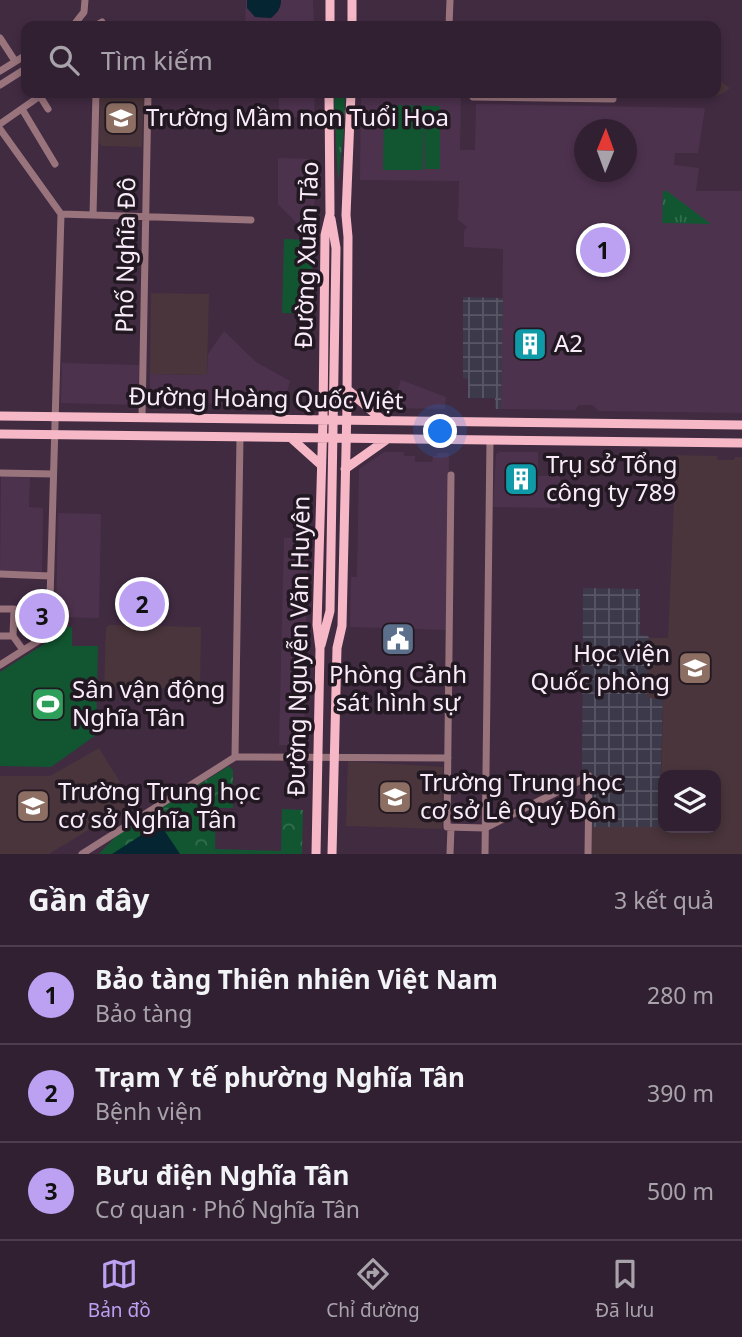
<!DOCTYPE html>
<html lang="vi">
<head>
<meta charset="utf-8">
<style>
	:root { --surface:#312031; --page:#392839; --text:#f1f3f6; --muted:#a8a3ab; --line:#4c3e4d; --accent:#bca0f2 }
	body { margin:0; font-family:"Noto Sans",sans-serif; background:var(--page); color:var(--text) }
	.controls { position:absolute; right:21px; bottom:21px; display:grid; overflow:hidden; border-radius:14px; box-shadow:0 4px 10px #0003 }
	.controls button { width:63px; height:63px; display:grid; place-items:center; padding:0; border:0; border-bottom:2px solid var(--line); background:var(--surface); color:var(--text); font:35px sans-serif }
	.compass { position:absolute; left:574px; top:119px; width:63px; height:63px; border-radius:50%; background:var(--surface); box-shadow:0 4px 10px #0003; rotate:1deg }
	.you { position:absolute; left:441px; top:432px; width:24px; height:24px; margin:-18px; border:5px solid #fff; border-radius:50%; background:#1a73e8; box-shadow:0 0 0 10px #1a73e833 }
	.badge { display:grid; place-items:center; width:46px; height:46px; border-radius:50%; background:var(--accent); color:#111; font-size:23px; font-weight:700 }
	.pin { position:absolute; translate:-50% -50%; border:4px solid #fff; box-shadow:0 2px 7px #0006 }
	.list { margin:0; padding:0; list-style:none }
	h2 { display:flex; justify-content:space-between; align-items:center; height:91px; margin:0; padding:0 28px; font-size:30px }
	h2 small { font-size:23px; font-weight:400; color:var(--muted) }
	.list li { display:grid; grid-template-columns:46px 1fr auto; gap:21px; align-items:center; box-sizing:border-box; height:98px; padding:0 28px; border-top:2px solid var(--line) }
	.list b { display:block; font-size:26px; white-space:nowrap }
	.list p { margin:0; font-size:23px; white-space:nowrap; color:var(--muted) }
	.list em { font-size:23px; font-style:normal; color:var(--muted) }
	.icon { flex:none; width:38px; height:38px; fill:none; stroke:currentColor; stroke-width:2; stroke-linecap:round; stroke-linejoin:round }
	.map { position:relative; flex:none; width:742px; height:854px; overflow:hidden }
	.search { position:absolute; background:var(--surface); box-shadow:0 4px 10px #0003; left:21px; right:21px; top:21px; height:77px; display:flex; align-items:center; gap:18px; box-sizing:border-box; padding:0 24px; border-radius:14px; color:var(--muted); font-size:26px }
	.sheet { height:385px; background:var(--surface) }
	nav { display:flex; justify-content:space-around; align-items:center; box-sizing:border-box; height:98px; border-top:2px solid var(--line); background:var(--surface); font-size:19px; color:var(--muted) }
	nav a { display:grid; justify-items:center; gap:4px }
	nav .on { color:var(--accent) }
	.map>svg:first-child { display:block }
</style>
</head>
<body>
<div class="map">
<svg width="742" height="854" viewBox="0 0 742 854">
	<defs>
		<pattern id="industrial-grid" width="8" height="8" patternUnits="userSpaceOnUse" patternTransform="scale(1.75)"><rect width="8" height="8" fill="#3c394a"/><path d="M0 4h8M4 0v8" fill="none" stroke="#595665"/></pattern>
		<pattern id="grass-tufts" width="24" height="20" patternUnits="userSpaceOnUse" patternTransform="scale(1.75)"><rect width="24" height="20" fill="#115631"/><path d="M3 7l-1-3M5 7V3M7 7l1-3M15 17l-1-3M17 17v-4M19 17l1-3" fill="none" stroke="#346e50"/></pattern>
		<pattern id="forest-crowns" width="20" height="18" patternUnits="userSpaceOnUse" patternTransform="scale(1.75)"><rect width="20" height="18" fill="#115631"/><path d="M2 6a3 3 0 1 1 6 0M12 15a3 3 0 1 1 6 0" fill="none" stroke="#346e50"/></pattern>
	</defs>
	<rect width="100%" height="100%" fill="#412b41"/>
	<path fill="#4d324e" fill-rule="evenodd" d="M246,0h67l1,26h-69z
		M279,93h36l-1,24h-35z
		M361,93h100l-1,57h15l1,-46 229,4 -7,45h-23l-1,12 25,3 -3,23h46v222l-143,-2 -7,-6h-13l-4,5 -74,-1 2,-160 -39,-2v-16l3,-4 -9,-7 1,-39 -99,-1zM584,130h42v42h-42z
		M278,158l37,1 -1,82 -36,-37z
		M224,331l32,31 34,19 -7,24 -133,-3v-28l57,1 1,-21z
		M62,363l77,2 -1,40 -77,-2z
		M401,380l45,17 -1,12 -54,-1z
		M384,452h20v4h11v6h17l1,-6h4v-3h12l-2,177 -97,-3 1,-50h6l2,-108z
		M538,452v24h22v32l-67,-1 3,-53 4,-2z
		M1,476l29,1 -1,30 14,1 -1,64 -42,-1z
		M58,513l43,1 -2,104 -43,-1z
		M284,538h24l-4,207h-25z"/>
	<path fill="url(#industrial-grid)" d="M463,297l40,1 -2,111h-6v-11h-27v-19l-5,-1z
		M583,588l57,1v46l8,1 1,2 -2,60h16l-4,129h-69l1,-55 -9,3z"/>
	<path fill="#49353b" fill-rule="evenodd" d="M716,78l14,10 -6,5 -12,4 -89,-1 -4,-3h97z
		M100,93h44l-2,54 -40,-1 -3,-3z
		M151,293l58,1 -2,81 -57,-1z
		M676,455l41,1 1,4h16l1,-3h7v397h-152v-27h70l3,-128 -16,-1 2,-60h19zM663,775h53v53h-53z
		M109,625l92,2 -1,62 -96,-2 2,-59z
		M99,748l34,55 -84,51h-49v-78h50z
		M348,761l95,6 -1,62 -96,-3z"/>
	<path fill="url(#grass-tufts)" d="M334,93h11l-1,37 -6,52z
		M663,191h4l44,33 -49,-1z"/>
	<path fill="url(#forest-crowns)" d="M229,766l4,4v38h-17l-1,41 66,2 1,-42 21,1 -1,44h-203l18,-19z"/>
	<path fill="#115631" d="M384,105l56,1v63h-15l-1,-57 -1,58h-40z
		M284,239l28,1 -1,74 -29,-1z
		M53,626l19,1v19h26l-2,89 -45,32 -51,-1v-94l52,-33z"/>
	<path fill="#042531" d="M247,0h34c0,9 -4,13 -10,18l-16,-1 -8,-9z
		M157,825l7,5 16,24h-68z"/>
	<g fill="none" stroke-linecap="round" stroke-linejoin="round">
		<path stroke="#9a747c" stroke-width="7" d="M73,26l11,-14 1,-12
			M95,26l7,-4
			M150,26v-1
			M449,26l1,-26
			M0,38l15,23
			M26,68l-4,3 4,6
			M0,71l26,-16
			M0,85l22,-14
			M38,93l10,16
			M473,93v4l140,2v-6
			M22,109l33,55
			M0,124l40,-28
			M0,129l61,85 -12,420 -49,31
			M61,214l190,6
			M93,215l3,-122
			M122,255l23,1
			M142,417l6,-324
			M0,473l53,1
			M451,475l-4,352 38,1 104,-52 -1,78
			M0,574l50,2
			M0,609h14l-1,27 10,14
			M0,636h13
			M235,757l5,-320
			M82,854l153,-97 213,1
			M450,854l1,-27
			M485,854l5,-414"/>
		<path stroke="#f6b8c6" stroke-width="9" d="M330,26v-26
			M352,26v-26
			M348,390l33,29
			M0,416l742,9
			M0,434l742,9
			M291,438l30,27
			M345,469l41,-29
			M321,645l9,-34 6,-363 -5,-29
			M316,854l4,-205 -3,-24 6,-206 2,-184 5,-21 -1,-121
			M332,854l5,-206 5,-22 5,-220 1,-169 -2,-22 5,-122"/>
	</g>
	<defs>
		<g id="school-square" transform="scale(1.75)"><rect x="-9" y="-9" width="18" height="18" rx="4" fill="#8d6e63" stroke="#221822"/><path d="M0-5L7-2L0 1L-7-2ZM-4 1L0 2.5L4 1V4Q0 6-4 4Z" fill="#fff"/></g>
		<g id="building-square" transform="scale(1.75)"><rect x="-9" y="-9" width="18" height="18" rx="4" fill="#0f9aa8" stroke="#221822"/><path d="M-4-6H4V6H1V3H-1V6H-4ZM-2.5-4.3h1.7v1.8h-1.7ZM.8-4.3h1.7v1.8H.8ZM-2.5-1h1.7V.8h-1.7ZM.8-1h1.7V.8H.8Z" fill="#fff"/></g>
		<g id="civic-square" transform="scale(1.75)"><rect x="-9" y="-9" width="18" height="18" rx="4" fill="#5c6f8a" stroke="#221822"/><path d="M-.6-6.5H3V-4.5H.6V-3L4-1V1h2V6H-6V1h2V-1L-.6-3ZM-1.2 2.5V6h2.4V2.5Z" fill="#fff"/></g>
		<g id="university-square" transform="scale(1.75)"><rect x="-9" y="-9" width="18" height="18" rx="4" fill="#8d6e63" stroke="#221822"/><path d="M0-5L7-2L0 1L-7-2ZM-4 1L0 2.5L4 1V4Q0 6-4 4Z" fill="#fff"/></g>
		<g id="stadium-square" transform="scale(1.75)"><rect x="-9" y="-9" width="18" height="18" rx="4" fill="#2e9e5b" stroke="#221822"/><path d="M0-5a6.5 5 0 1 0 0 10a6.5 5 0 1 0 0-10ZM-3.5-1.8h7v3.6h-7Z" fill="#fff"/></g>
	</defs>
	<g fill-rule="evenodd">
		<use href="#school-square" x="121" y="118"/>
		<use href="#building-square" x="530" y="344"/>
		<use href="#building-square" x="521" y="479"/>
		<use href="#civic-square" x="398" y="639"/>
		<use href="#university-square" x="695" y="668"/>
		<use href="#stadium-square" x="48" y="704"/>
		<use href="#school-square" x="395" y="797"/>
		<use href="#school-square" x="33" y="806"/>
	</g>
	<g text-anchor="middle" stroke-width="7" stroke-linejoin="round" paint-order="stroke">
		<g font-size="24" fill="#f9ebf9" stroke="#221822" text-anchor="start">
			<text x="146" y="126">Trường Mầm non Tuổi Hoa</text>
			<text x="554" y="352">A2</text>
			<text x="546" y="473">Trụ sở Tổng<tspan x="546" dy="28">công ty 789</tspan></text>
			<text x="670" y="662" text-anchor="end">Học viện<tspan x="670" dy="28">Quốc phòng</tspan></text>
			<text x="398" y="683" text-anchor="middle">Phòng Cảnh<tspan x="398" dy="28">sát hình sự</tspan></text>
			<text x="72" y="698">Sân vận động<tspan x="72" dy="28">Nghĩa Tân</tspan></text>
			<text x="420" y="791">Trường Trung học<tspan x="420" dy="28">cơ sở Lê Quý Đôn</tspan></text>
			<text x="58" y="800">Trường Trung học<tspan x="58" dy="28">cơ sở Nghĩa Tân</tspan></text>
		</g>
		<g font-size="24" fill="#f9ebf9" stroke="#221822">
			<text transform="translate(126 255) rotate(-89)" y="8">Phố Nghĩa Đô</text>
			<text transform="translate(307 255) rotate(-88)" y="8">Đường Xuân Tảo</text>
			<text transform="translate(266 399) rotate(1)" y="8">Đường Hoàng Quốc Việt</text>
			<text transform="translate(299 646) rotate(-89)" y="8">Đường Nguyễn Văn Huyên</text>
		</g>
	</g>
</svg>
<div class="controls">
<button><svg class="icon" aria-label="layers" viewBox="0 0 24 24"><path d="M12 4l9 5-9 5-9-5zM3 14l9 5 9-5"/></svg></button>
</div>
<svg class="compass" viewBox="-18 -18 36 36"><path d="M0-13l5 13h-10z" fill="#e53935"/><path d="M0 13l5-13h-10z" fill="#a8a3ab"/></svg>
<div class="you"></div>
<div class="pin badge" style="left:603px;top:250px">1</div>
<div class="pin badge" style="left:142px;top:604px">2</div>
<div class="pin badge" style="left:42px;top:616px">3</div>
<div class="search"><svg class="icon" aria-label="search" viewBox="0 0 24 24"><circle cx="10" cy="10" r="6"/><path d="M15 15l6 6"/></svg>Tìm kiếm</div>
</div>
<section class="sheet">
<h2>Gần đây<small>3 kết quả</small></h2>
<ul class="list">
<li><span class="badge">1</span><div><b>Bảo tàng Thiên nhiên Việt Nam</b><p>Bảo tàng</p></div><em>280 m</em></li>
<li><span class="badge">2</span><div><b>Trạm Y tế phường Nghĩa Tân</b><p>Bệnh viện</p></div><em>390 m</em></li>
<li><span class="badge">3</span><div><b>Bưu điện Nghĩa Tân</b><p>Cơ quan · Phố Nghĩa Tân</p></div><em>500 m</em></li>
</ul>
</section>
<nav>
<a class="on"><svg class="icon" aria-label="map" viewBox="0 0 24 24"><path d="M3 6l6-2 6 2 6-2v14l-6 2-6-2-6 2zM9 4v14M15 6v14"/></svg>Bản đồ</a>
<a><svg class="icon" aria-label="directions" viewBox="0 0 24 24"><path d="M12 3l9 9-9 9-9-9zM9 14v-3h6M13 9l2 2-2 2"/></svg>Chỉ đường</a>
<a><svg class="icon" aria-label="saved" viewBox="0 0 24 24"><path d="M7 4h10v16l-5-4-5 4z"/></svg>Đã lưu</a>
</nav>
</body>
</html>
